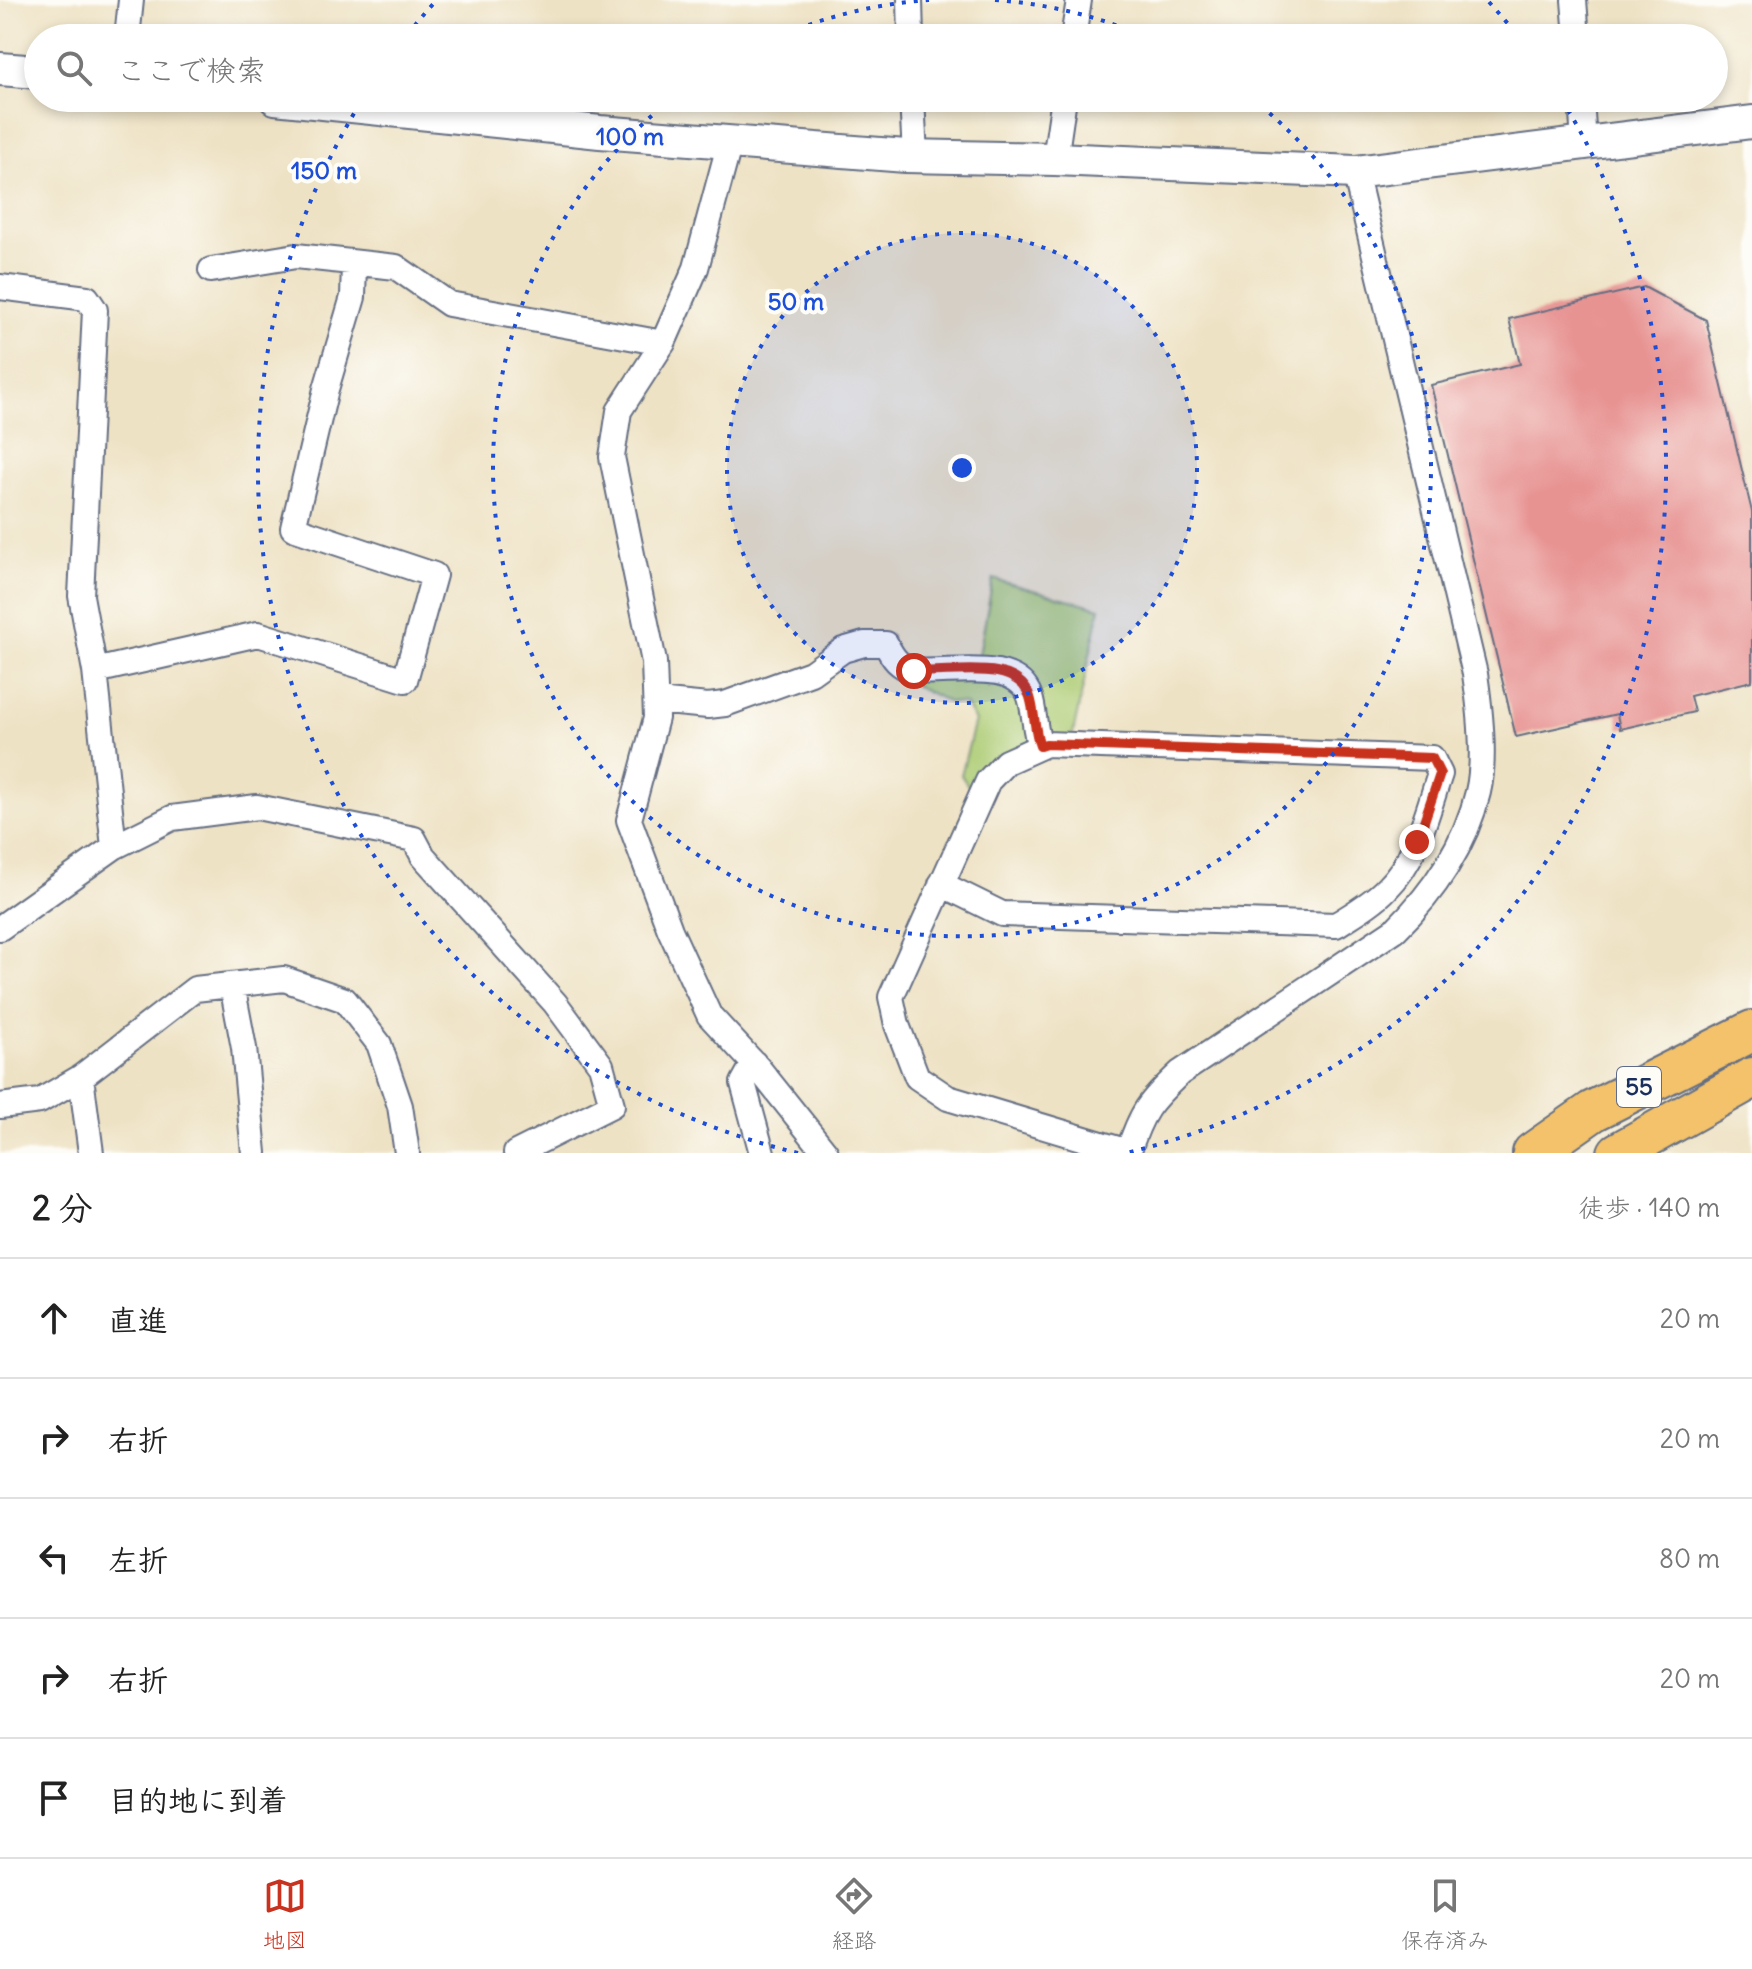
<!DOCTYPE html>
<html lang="ja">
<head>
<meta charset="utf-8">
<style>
	:root { --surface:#fff; --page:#f6f6f6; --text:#222; --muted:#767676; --line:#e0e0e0; --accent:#c8321e }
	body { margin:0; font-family:Delius,"Klee One",sans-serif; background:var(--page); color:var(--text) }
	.stop { position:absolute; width:24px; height:24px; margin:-18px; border:6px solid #c8321e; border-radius:50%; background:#fff }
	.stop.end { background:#c8321e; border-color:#fff; box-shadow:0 2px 8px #0008 }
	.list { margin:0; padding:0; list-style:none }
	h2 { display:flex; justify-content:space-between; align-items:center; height:104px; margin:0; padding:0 32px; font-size:34px }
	h2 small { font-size:26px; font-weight:400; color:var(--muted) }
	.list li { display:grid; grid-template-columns:52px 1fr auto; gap:24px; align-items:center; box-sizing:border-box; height:120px; padding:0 32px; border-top:2px solid var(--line) }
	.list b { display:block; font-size:30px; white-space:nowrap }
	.list em { font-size:26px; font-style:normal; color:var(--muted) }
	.icon { flex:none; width:44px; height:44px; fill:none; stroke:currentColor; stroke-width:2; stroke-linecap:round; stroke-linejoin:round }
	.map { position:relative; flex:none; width:1752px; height:1153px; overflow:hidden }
	.search { position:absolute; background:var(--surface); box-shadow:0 4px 12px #0003; left:24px; right:24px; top:24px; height:88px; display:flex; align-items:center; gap:20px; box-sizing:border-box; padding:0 28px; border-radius:44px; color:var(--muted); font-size:30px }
	.sheet { height:704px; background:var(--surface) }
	nav { display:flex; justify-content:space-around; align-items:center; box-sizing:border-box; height:112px; border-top:2px solid var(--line); background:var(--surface); font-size:22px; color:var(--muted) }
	nav a { display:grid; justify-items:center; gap:4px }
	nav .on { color:var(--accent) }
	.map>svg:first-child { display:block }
</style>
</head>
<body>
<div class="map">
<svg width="1752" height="1153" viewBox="0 0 1752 1153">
	<rect width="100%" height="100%" fill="#fdfcf7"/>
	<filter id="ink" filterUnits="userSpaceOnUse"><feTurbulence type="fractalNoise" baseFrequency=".0125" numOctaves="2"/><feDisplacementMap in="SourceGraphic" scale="16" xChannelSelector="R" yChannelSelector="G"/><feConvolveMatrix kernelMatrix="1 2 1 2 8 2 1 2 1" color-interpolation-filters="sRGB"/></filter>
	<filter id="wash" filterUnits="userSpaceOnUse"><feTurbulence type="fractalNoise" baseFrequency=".006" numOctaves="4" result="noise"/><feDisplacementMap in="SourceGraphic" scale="32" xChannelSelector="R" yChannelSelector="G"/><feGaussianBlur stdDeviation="1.8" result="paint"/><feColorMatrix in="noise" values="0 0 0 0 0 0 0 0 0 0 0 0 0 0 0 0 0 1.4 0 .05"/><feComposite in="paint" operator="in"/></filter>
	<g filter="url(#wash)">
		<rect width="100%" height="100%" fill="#eee2c4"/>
		<path fill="#adcc74" stroke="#647e69" stroke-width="2" d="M993,579l107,29 -28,130 -89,40 -14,9 -8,-12 14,-54 -10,-17 -17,-2 -34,-17 5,-14 58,-6z"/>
		<g id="blocks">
			<path fill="#e79392" d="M1644,287l62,33 46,192v169l-62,15 4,16 -74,17 -3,-15 -101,23 -85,-352 89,-21 -11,-45z"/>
		</g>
	</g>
	<g filter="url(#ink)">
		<use href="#blocks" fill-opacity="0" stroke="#656e82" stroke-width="2"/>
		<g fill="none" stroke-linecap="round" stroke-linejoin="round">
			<g stroke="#656e82" stroke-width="28">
				<path id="minor" d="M910,0l1,38
					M1574,0l3,38
					M127,38l4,-38
					M1073,38l6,-38
					M912,98l3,58
					M1581,98l3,46
					M730,142l-34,126 -33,75 -44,68 -7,46 42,205 2,56 -27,102 41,110 39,85 50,54 67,84
					M1055,159l9,-61
					M211,270l85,-14 100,11 53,37 214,39
					M0,287l87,11 8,12 -14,286 14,75 19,176
					M95,671l163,-37 147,46 29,-105 -141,-47 33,-139 27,-92 1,-33
					M656,701l52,5 17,-2 86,-31 32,-23 21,-6h22c7,15 13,22 28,27 34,4 102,-15 116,26 5,16 4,33 10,49
					M941,884l61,30 334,11c17,-11 37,-22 51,-37 30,-29 40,-76 53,-114l-8,-16 -386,-14 -40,18 -18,19 -97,216 6,28 20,52 31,21 180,54
					M0,928l114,-81 58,-29 85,-11 157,32 9,17 132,147 46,62 11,40 -96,48
					M232,985l12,63 10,105
					M754,1063l-11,20 19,70
					M81,1077l10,76
					M0,1106l40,-5 41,-24 114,-88 89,-10 61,21 34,44 21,62 7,47
					M1128,1153c13,-41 21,-51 52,-80l216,-144c38,-37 70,-85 82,-137 8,-33 2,-84 -3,-118l-120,-502"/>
			</g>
			<g stroke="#656e82" stroke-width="36">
				<path id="tertiary" d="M0,69l38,3
					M275,98l325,34 306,24 149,3 300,13 397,-50"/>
			</g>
			<g stroke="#656e82" stroke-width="44">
				<path id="primary" d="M1533,1153l60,-42 159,-80
					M1618,1153l134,-75"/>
			</g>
			<use href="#minor" stroke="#fff" stroke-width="24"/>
			<use href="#tertiary" stroke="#fff" stroke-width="32"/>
			<use href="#primary" stroke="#f3c26a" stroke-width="40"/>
		</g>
	</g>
	<g fill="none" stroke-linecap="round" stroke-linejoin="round" filter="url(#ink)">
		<path stroke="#c8321e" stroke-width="10" d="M914,671c34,4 102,-15 116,26 5,16 4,33 10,49l6,-2 386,14 8,16 -23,68"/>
	</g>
	<circle cx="962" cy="468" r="235" fill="#1d4ed8" fill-opacity=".12"/>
	<g fill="none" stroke="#1d4ed8" stroke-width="4" stroke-dasharray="4 8">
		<circle cx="962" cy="468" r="235"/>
		<path d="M775 38A469 469 0 0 1 929 0M995 0A469 469 0 0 1 1149 38M1251 98A469 469 0 1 1 673 98"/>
		<path d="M798 1153A704 704 0 0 1 362 100M407 35A704 704 0 0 1 435 2M1489 2A704 704 0 0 1 1517 35M1562 100A704 704 0 0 1 1126 1153"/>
	</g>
	<g text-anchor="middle" stroke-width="8" stroke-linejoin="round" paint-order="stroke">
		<rect fill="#fdfcf7" stroke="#5f6c8c" stroke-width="2" x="1617" y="1067" width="44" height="40" rx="6"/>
		<g font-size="24" font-weight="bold" fill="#1b2f5e">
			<text x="1639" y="1095">55</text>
		</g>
	</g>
	<circle cx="962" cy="468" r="12" fill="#1d4ed8" stroke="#fdfcf7" stroke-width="4"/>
	<g font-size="24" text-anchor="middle" font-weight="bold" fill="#1d4ed8" stroke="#fdfcf7" stroke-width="8" stroke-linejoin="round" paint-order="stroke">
		<text x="630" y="145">100 m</text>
		<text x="324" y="179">150 m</text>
		<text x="796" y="310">50 m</text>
	</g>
</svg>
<div class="stop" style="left:914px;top:671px"></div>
<div class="stop end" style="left:1417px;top:842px"></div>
<div class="search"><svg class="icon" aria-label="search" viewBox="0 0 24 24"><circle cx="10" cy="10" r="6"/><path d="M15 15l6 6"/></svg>ここで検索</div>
</div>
<section class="sheet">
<h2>2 分<small>徒歩 · 140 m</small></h2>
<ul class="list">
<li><svg class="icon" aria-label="ahead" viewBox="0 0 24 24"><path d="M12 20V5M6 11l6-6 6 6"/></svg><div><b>直進</b></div><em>20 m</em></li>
<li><svg class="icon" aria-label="right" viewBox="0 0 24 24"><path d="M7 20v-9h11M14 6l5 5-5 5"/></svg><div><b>右折</b></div><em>20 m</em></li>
<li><svg class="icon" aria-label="left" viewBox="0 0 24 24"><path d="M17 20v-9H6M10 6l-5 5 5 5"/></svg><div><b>左折</b></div><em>80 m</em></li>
<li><svg class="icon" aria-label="right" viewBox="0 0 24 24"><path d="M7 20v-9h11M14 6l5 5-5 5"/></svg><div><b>右折</b></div><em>20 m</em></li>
<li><svg class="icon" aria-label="arrive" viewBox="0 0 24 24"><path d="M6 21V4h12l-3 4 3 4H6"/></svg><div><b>目的地に到着</b></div></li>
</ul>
</section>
<nav>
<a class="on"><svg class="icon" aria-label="map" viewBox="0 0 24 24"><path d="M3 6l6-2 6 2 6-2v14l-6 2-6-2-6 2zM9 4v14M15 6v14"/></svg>地図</a>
<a><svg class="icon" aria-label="directions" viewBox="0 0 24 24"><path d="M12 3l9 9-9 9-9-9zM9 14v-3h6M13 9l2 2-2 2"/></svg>経路</a>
<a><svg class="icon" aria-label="saved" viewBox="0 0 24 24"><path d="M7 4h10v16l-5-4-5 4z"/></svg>保存済み</a>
</nav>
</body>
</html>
